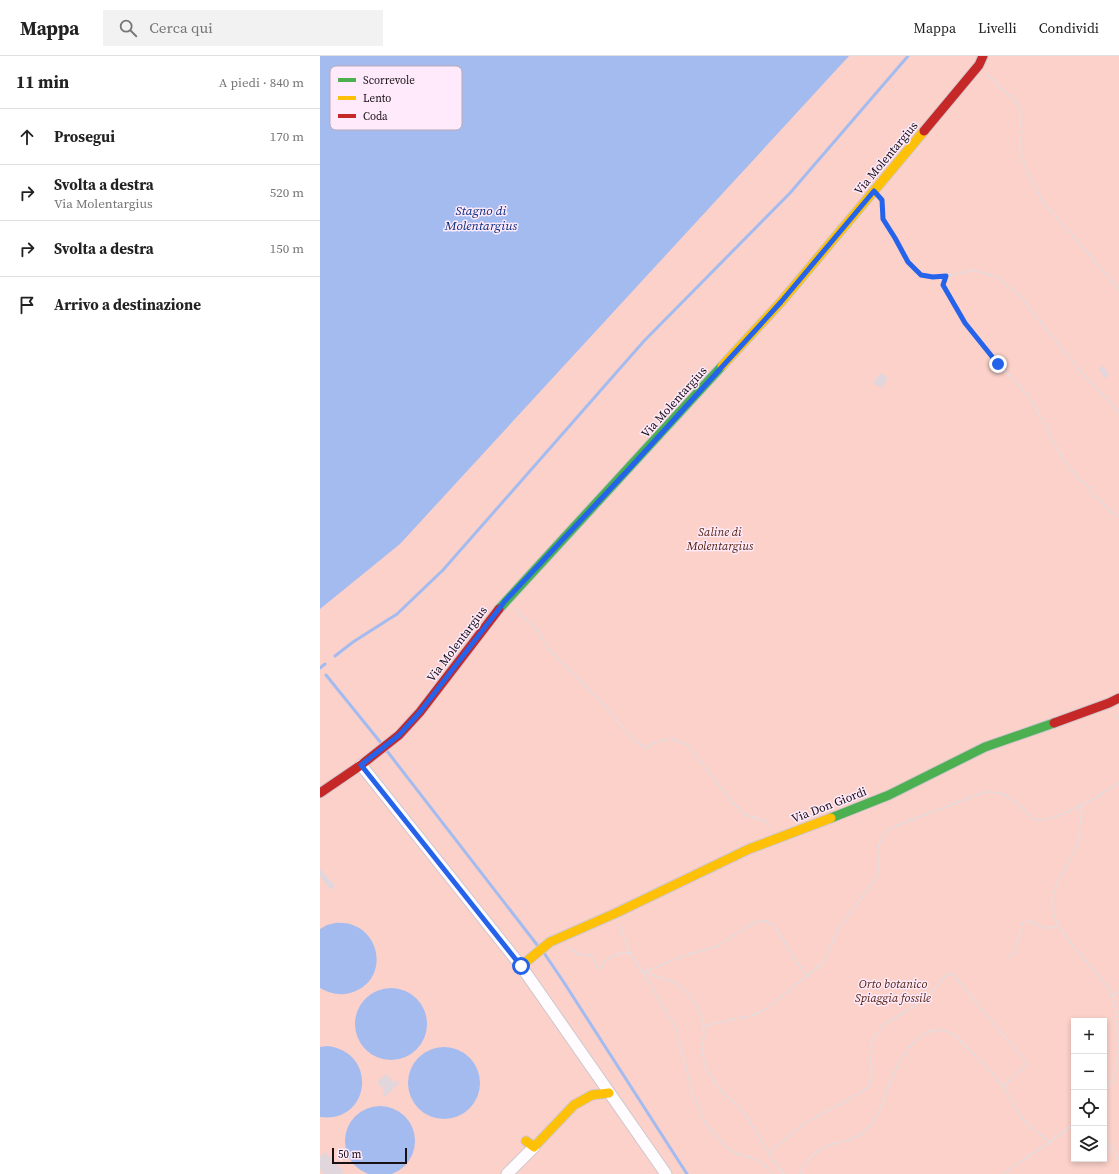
<!DOCTYPE html>
<html lang="it">
<head>
<meta charset="utf-8">
<style>
	:root { --surface:#fff; --page:#f2f2f2; --text:#222; --muted:#767676; --line:#e0e0e0 }
	body { margin:0; font-family:"Source Serif 4",serif; background:var(--page); color:var(--text) }
	.controls { position:absolute; right:12px; bottom:12px; display:grid; overflow:hidden; border-radius:0px; box-shadow:0 2px 6px #0003 }
	.controls button { width:36px; height:36px; display:grid; place-items:center; padding:0; border:0; border-bottom:1px solid var(--line); background:var(--surface); color:var(--text); font:20px sans-serif }
	.scale { position:absolute; left:12px; bottom:10px; width:75px; box-sizing:border-box; padding-left:4px; border:2px solid #171015; border-top:0; font-size:11px; line-height:14px; white-space:nowrap; color:#171015; -webkit-text-stroke:3px #feeafb; paint-order:stroke }
	.stop { position:absolute; width:12px; height:12px; margin:-9px; border:3px solid #2563eb; border-radius:50%; background:#fff }
	.stop.end { background:#2563eb; border-color:#fff; box-shadow:0 1px 4px #0008 }
	.list { margin:0; padding:0; list-style:none }
	h2 { display:flex; justify-content:space-between; align-items:center; height:52px; margin:0; padding:0 16px; font-size:17px }
	h2 small { font-size:13px; font-weight:400; color:var(--muted) }
	.list li { display:grid; grid-template-columns:26px 1fr auto; gap:12px; align-items:center; box-sizing:border-box; height:56px; padding:0 16px; border-top:1px solid var(--line) }
	.list b { display:block; font-size:15px; white-space:nowrap }
	.list p { margin:0; font-size:13px; white-space:nowrap; color:var(--muted) }
	.list em { font-size:13px; font-style:normal; color:var(--muted) }
	.icon { flex:none; width:22px; height:22px; fill:none; stroke:currentColor; stroke-width:2; stroke-linecap:round; stroke-linejoin:round }
	.map { position:relative; flex:none; width:799px; height:1118px; overflow:hidden }
	header { display:flex; align-items:center; gap:24px; box-sizing:border-box; height:56px; padding:0 20px; background:var(--surface); border-bottom:1px solid var(--line) }
	header strong { font-size:19px }
	nav { display:flex; gap:22px; margin-inline-start:auto; font-size:14px }
	.search { width:280px; height:36px; background:var(--page); display:flex; align-items:center; gap:10px; box-sizing:border-box; padding:0 14px; border-radius:0px; color:var(--muted); font-size:15px }
	main { display:flex }
	aside { flex:1; background:var(--surface) }
	.map>svg:first-child { display:block }
</style>
</head>
<body>
<header>
<strong>Mappa</strong>
<div class="search"><svg class="icon" aria-label="search" viewBox="0 0 24 24"><circle cx="10" cy="10" r="6"/><path d="M15 15l6 6"/></svg>Cerca qui</div>
<nav><a>Mappa</a><a>Livelli</a><a>Condividi</a></nav>
</header>
<main>
<aside>
<h2>11 min<small>A piedi · 840 m</small></h2>
<ul class="list">
<li><svg class="icon" aria-label="ahead" viewBox="0 0 24 24"><path d="M12 20V5M6 11l6-6 6 6"/></svg><div><b>Prosegui</b></div><em>170 m</em></li>
<li><svg class="icon" aria-label="right" viewBox="0 0 24 24"><path d="M7 20v-9h11M14 6l5 5-5 5"/></svg><div><b>Svolta a destra</b><p>Via Molentargius</p></div><em>520 m</em></li>
<li><svg class="icon" aria-label="right" viewBox="0 0 24 24"><path d="M7 20v-9h11M14 6l5 5-5 5"/></svg><div><b>Svolta a destra</b></div><em>150 m</em></li>
<li><svg class="icon" aria-label="arrive" viewBox="0 0 24 24"><path d="M6 21V4h12l-3 4 3 4H6"/></svg><div><b>Arrivo a destinazione</b></div></li>
</ul>
</aside>
<div class="map">
<svg width="799" height="1118" viewBox="0 0 799 1118">
	<rect width="100%" height="100%" fill="#faeef8"/>
	<path fill="#fbd1c9" fill-rule="evenodd" d="M0,0h799v1118h-799zM754,965h30v138h-30z"/>
	<path fill="#a4bbf0" d="M0,0h529l-449,488 -80,65z
		M15,867c46,-4 58,58 15,70 -11,3 -21,0 -30,-5v-59l7,-4z
		M35 968a36 36 0 1 1 72 0a36 36 0 1 1-72 0Z
		M8,990c51,7 42,78 -8,71v-70z
		M88 1027a36 36 0 1 1 72 0a36 36 0 1 1-72 0Z
		M25 1085a35 35 0 1 1 70 0a35 35 0 1 1-70 0Z"/>
	<g fill="none" stroke-linecap="round" stroke-linejoin="round">
		<path stroke="#a4bbf0" stroke-width="3" d="M15,600l18,-14 44,-28 46,-44 201,-229 146,-148 118,-137
			M0,612l5,-4
			M6,619l55,68
			M67,695l151,195
			M224,897l19,28 124,193"/>
	</g>
	<path fill="#e1d6dc" d="M783,310l6,9 -4,3 -6,-9z
		M560,317l8,5 -7,10 -8,-5z
		M0,813l15,17 -4,4 -11,-14z
		M66,1018l8,9 3,-3 2,3 -14,14 -3,-3 3,-3 -8,-9z
		M5,1096l19,20 -2,2h-18l-4,-5v-12z"/>
	<g fill="none" stroke-linecap="round" stroke-linejoin="round">
		<g stroke="#cfc6ce" stroke-width="13">
			<path id="street" d="M41,709l160,201 145,208
				M187,1118l27,-27"/>
		</g>
		<g stroke="#cfc6ce" stroke-width="11">
			<path id="fast" d="M179,553l223,-243
				M511,762l58,-23 96,-48 69,-24"/>
		</g>
		<g stroke="#cfc6ce" stroke-width="11">
			<path id="slow" d="M402,310l59,-64 143,-171
				M201,910l29,-24 66,-29 133,-64 82,-31
				M206,1085l8,6 40,-42 18,-10 17,-2"/>
		</g>
		<g stroke="#cfc6ce" stroke-width="11">
			<path id="jam" d="M604,75l55,-66 4,-9
				M734,667l55,-20 10,-5
				M0,737l41,-28 38,-30 21,-23 79,-103"/>
		</g>
		<path stroke="#e1dee1" stroke-width="2" stroke-dasharray="3 2" stroke-linecap="butt" d="M667,18l14,14 14,12 5,9 1,22 -1,19 6,19 17,33 76,87
			M562,145l1,18 12,19 13,24 13,13 12,2 13,-1 28,-6 23,7 22,18 66,82 23,22 11,14
			M626,220l-3,9c8,13 14,26 22,37 9,15 21,28 32,41 9,10 22,21 30,31 20,28 33,75 63,93l2,8 7,4 11,12 9,6
			M195,553l23,22 10,17 59,60 25,31 14,9 10,-6 15,-3 17,6 44,57 13,13 21,6 4,6
			M795,658l4,5
			M761,750c0,13 0,28 -5,41 -9,21 -26,38 -23,62 3,30 47,58 59,87 6,15 5,32 6,48 0,18 -1,34 -14,48
			M299,868l11,29 13,19 33,57 17,66 12,28 22,25 11,6 15,4 14,9 5,7
			M248,891l11,8h12l5,10 5,4c3,-13 17,-16 29,-16
			M689,901l4,-2 10,-32 8,-2 13,7 14,-1
			M792,939l7,-3
			M383,970l51,-11 12,-6 56,-45 17,-36 32,-43 7,-11 1,-30 5,-11 9,-6 92,-35c21,1 23,3 38,17 2,2 6,7 9,9 18,9 71,-25 87,-35
			M784,1082l15,22
			M729,1087l25,-19
			M448,1097l34,-28 56,-31 11,-8 3,-14 -2,-12 1,-18 12,-17 30,-18 17,-13 17,-20 3,-1 4,3 72,86v3l-23,21c7,10 12,23 20,33 7,10 19,15 26,24l-47,31
			M464,1118l-12,-15 -25,-42 -8,-10 -19,-17 -12,-18 -4,-10 -2,-15 2,-12 -1,-15 -6,-13 -9,-13 -12,-11 -33,-11 43,-17 32,-9 37,-24 12,-1 8,5 16,28 16,22
			M481,1118c3,-14 18,-26 32,-30 12,-4 24,-5 33,-14 13,-13 16,-27 22,-43 9,-23 32,-71 64,-53 4,2 8,7 11,10 15,13 27,27 40,42"/>
		<use href="#street" stroke="#fefcfe" stroke-width="11"/>
		<use href="#fast" stroke="#4caf50" stroke-width="9"/>
		<use href="#slow" stroke="#ffc107" stroke-width="9"/>
		<use href="#jam" stroke="#c62828" stroke-width="9"/>
	</g>
	<g fill="none" stroke-linecap="round" stroke-linejoin="round">
		<path stroke="#2563eb" stroke-width="5" d="M201,910l-160,-201 38,-30 21,-23 85,-111 123,-131 153,-168 93,-111 8,9 1,19 12,19 13,24 13,13 12,2 13,-1 -3,9 22,38 33,41"/>
	</g>
	<g text-anchor="middle" stroke-width="3" stroke-linejoin="round" paint-order="stroke">
		<g font-size="12" fill="#171015" stroke="#feeafb">
			<text transform="translate(566 102) rotate(-50)" y="4">Via Molentargius</text>
			<text transform="translate(354 346) rotate(-48)" y="4">Via Molentargius</text>
			<text transform="translate(137 588) rotate(-53)" y="4">Via Molentargius</text>
			<text transform="translate(509 749) rotate(-21)" y="4">Via Don Giordi</text>
		</g>
		<g font-size="12" font-style="italic" fill="#4f1b05" stroke="#feeafb">
			<text x="400" y="480">Saline di<tspan x="400" dy="14">Molentargius</tspan></text>
			<text x="573" y="932">Orto botanico<tspan x="573" dy="14">Spiaggia fossile</tspan></text>
		</g>
		<g font-size="13" font-style="italic" fill="#062b7b" stroke="#feeafb">
			<text x="161" y="159">Stagno di<tspan x="161" dy="15">Molentargius</tspan></text>
		</g>
	</g>
	<rect x="10" y="10" width="132" height="64" rx="6" fill="#feeafb" stroke="#b9a9b6" stroke-width="1"/>
	<rect x="18" y="22" width="18" height="4" fill="#4caf50"/>
	<rect x="18" y="40" width="18" height="4" fill="#ffc107"/>
	<rect x="18" y="58" width="18" height="4" fill="#c62828"/>
	<g font-size="11" fill="#171015">
		<text x="43" y="28">Scorrevole</text>
		<text x="43" y="46">Lento</text>
		<text x="43" y="64">Coda</text>
	</g>
</svg>
<div class="controls">
<button>+</button>
<button>−</button>
<button><svg class="icon" aria-label="locate" viewBox="0 0 24 24"><circle cx="12" cy="12" r="6"/><path d="M12 2v4M12 18v4M2 12h4M18 12h4"/></svg></button>
<button><svg class="icon" aria-label="layers" viewBox="0 0 24 24"><path d="M12 4l9 5-9 5-9-5zM3 14l9 5 9-5"/></svg></button>
</div>
<div class="scale">50 m</div>
<div class="stop" style="left:201px;top:910px"></div>
<div class="stop end" style="left:678px;top:308px"></div>
</div>
</main>
</body>
</html>
